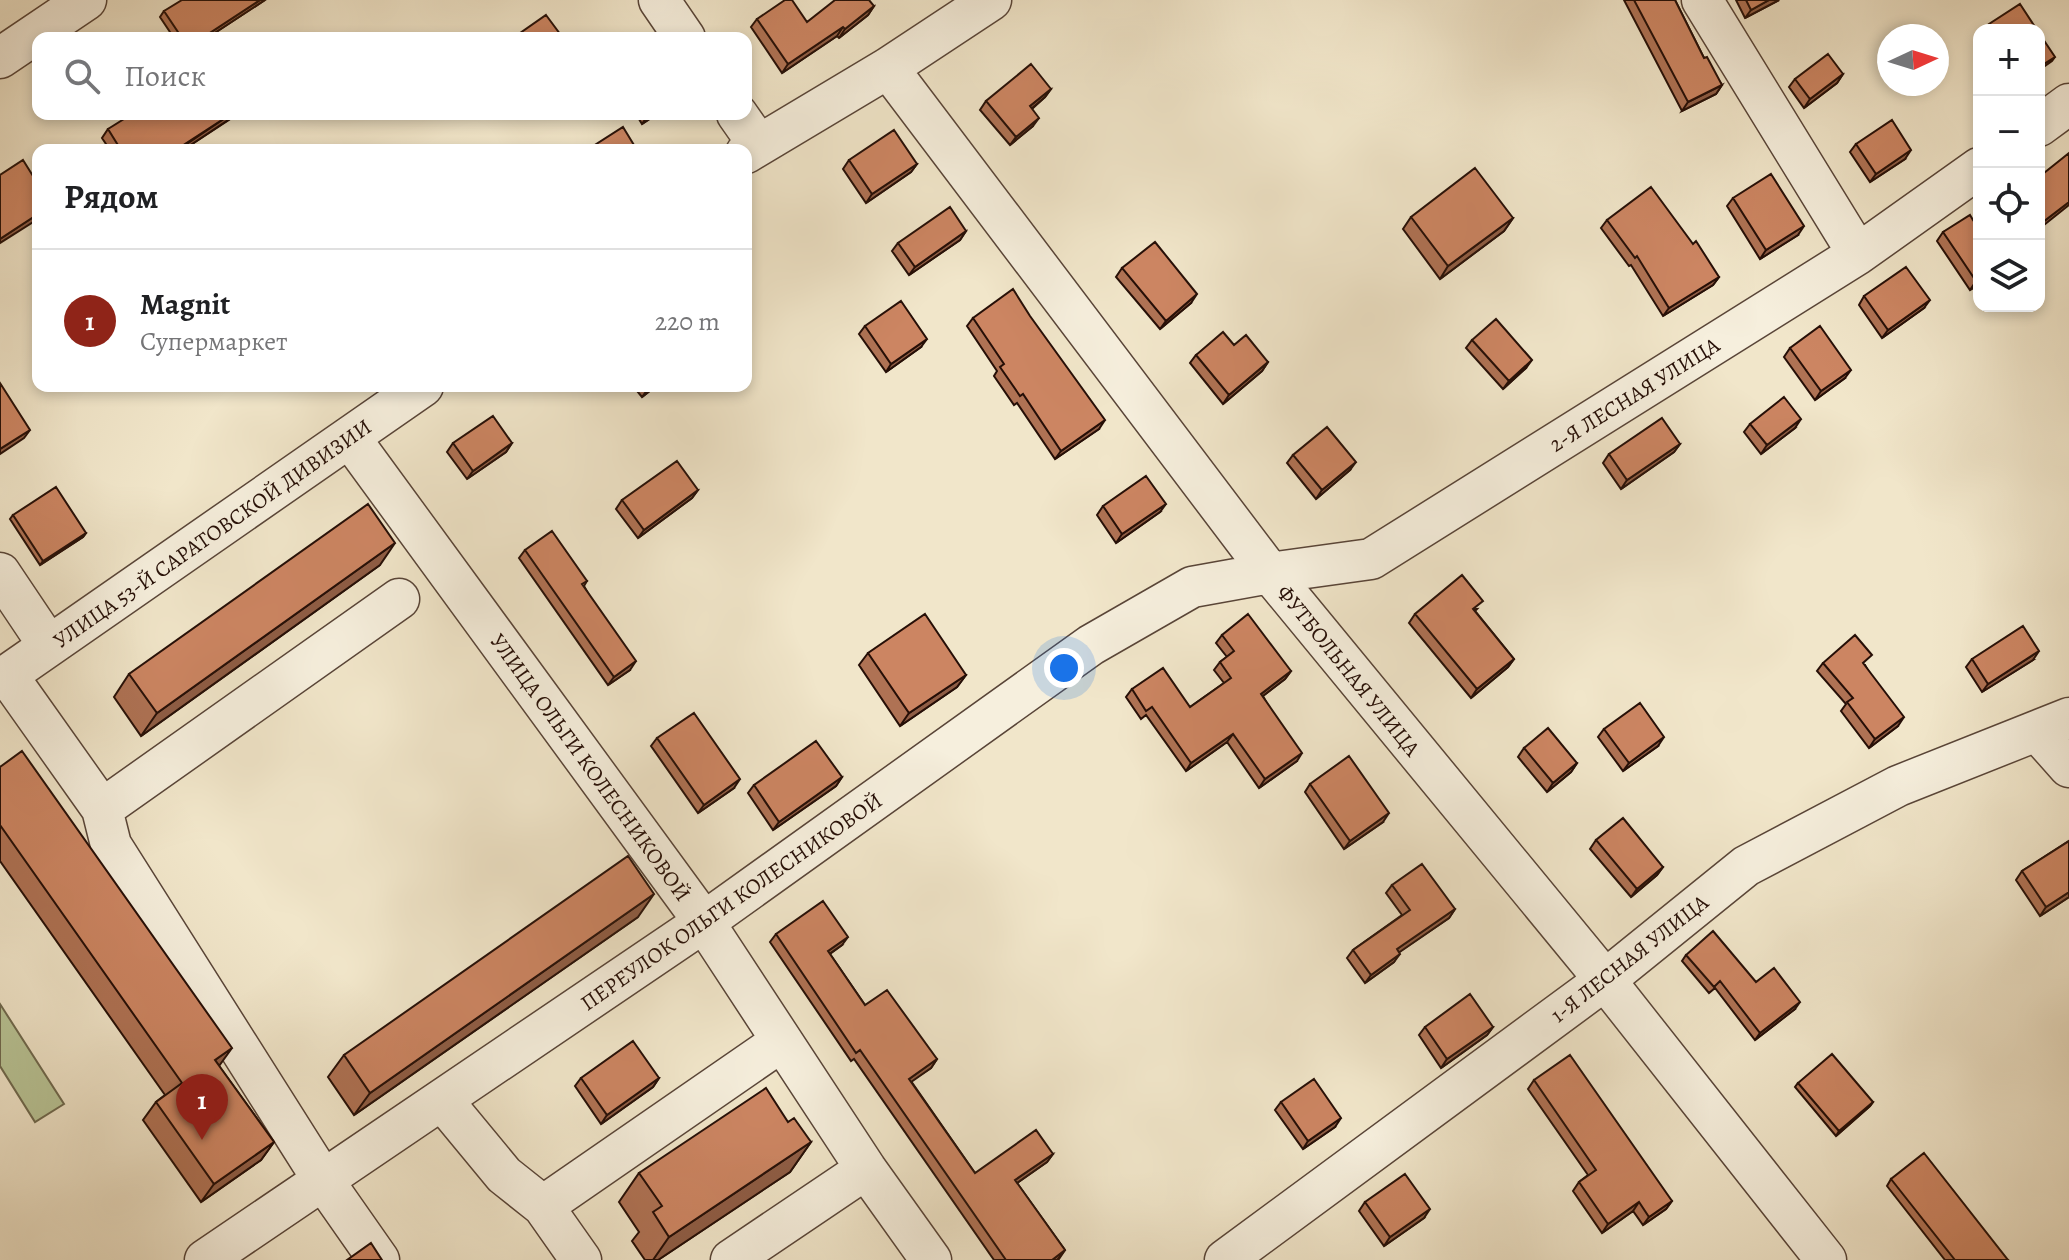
<!DOCTYPE html>
<html lang="ru">
<head>
<meta charset="utf-8">
<style>
	:root { --surface:#fff; --page:#f6f6f6; --text:#202124; --muted:#757577; --line:#e0e0e0; --accent:#8f2418 }
	body { margin:0; font-family:Alegreya,serif; background:var(--page); color:var(--text) }
	.controls { position:absolute; right:24px; top:24px; display:grid; overflow:hidden; border-radius:16px; box-shadow:0 4px 12px #0003 }
	.controls button { width:72px; height:72px; display:grid; place-items:center; padding:0; border:0; border-bottom:2px solid var(--line); background:var(--surface); color:var(--text); font:40px sans-serif }
	.compass { position:absolute; left:1877px; top:24px; width:72px; height:72px; border-radius:50%; background:var(--surface); box-shadow:0 4px 12px #0003; rotate:86deg }
	.you { position:absolute; left:1064px; top:668px; width:28px; height:28px; margin:-20px; border:6px solid #fff; border-radius:50%; background:#1a73e8; box-shadow:0 0 0 12px #1a73e833 }
	.badge { display:grid; place-items:center; width:52px; height:52px; border-radius:50%; background:var(--accent); color:#fff; font-size:26px; font-weight:700 }
	.pin { position:absolute; translate:-50% -66px; filter:drop-shadow(0 2px 4px #0008) }
	.pin::after { content:''; position:absolute; top:42px; width:28px; height:24px; background:inherit; clip-path:polygon(0 0,100% 0,50% 100%) }
	.list { margin:0; padding:0; list-style:none }
	h2 { display:flex; justify-content:space-between; align-items:center; height:104px; margin:0; padding:0 32px; font-size:34px }
	h2 small { font-size:26px; font-weight:400; color:var(--muted) }
	.list li { display:grid; grid-template-columns:52px 1fr auto; gap:24px; align-items:center; box-sizing:border-box; height:144px; padding:0 32px; border-top:2px solid var(--line) }
	.list b { display:block; font-size:30px; white-space:nowrap }
	.list p { margin:0; font-size:26px; white-space:nowrap; color:var(--muted) }
	.list em { font-size:26px; font-style:normal; color:var(--muted) }
	.icon { flex:none; width:44px; height:44px; fill:none; stroke:currentColor; stroke-width:2; stroke-linecap:round; stroke-linejoin:round }
	.map { position:relative; flex:none; width:2069px; height:1260px; overflow:hidden }
	.search { position:absolute; background:var(--surface); box-shadow:0 4px 12px #0003; left:32px; top:32px; width:720px; height:88px; display:flex; align-items:center; gap:20px; box-sizing:border-box; padding:0 28px; border-radius:16px; color:var(--muted); font-size:30px }
	.panel { position:absolute; background:var(--surface); box-shadow:0 4px 12px #0003; left:32px; top:144px; width:720px; height:248px; border-radius:16px }
	.map>svg:first-child { display:block }
</style>
</head>
<body>
<div class="map">
<svg width="2069" height="1260" viewBox="0 0 2069 1260">
	<rect width="100%" height="100%" fill="#f1e6ca"/>
	<filter id="stains"><feTurbulence type="fractalNoise" baseFrequency=".0025" numOctaves="4"/><feColorMatrix values="0 0 0 0 .2 0 0 0 0 .09 0 0 0 0 .02 0 0 0 .5 -.17"/></filter>
	<radialGradient id="worn" r=".72"><stop offset=".6" stop-color="#630" stop-opacity="0"/><stop offset="1" stop-color="#630" stop-opacity=".3"/></radialGradient>
	<path fill="#b9c597" stroke="#706a4f" stroke-width="2" d="M0,1004l64,100 -29,18 -35,-56z"/>
	<g fill="none" stroke-linecap="round" stroke-linejoin="round">
		<g stroke="#594538" stroke-width="43">
			<path id="minor" d="M659,0l26,38
				M1702,0l156,254
				M0,58l86,-58
				M888,68l382,505 335,407 221,280
				M737,114l21,30
				M2039,126l30,-22
				M746,153l142,-85 103,-68
				M350,438l354,484 162,247 65,91
				M0,573l49,73
				M7,675l95,134 9,36 212,335 56,80
				M0,680l423,-294
				M2038,732l31,35
				M102,809l297,-210
				M442,1100l62,75 39,31
				M205,1260l499,-338 387,-277 101,-58 78,-14 101,-14 487,-305 121,-86
				M581,1260l-38,-54 239,-165
				M731,1260l135,-91
				M1225,1260l380,-280 141,-114 152,-80 171,-68"/>
		</g>
		<use href="#minor" stroke="#f6efdd" stroke-width="40"/>
	</g>
	<path fill="#af7254" stroke="#260f07" stroke-width="2" d="M265,0l-58,38h-33l-14,-21 4,-6z
		M1624,0h51l29,58 18,27 -6,9 -34,17z
		M1736,0h43l-34,18z
		M874,6l-6,9 -29,23 -2,-2 -55,37 -31,-46 6,-8 50,3z
		M1843,74l-6,9 -33,25 -15,-21 6,-8z
		M1051,89l-6,8 -13,12 1,17 -23,19 -30,-35 6,-9z
		M636,114h21l-15,10z
		M235,116l-52,34h-73l-8,-12 6,-9z
		M1856,144l49,15 -35,23 -20,-30z
		M849,160l68,4 -6,8 -45,31 -23,-34z
		M1733,198l65,37 -38,24 -33,-53z
		M1979,216v68l-9,6 -33,-49 6,-9 30,-12z
		M1411,217l102,1 -9,13 -64,48 -37,-50z
		M1607,220l112,57 -6,8 -50,31 -32,-51 -2,1 -28,-38z
		M966,231l-6,9 -51,35 -17,-24 6,-8z
		M1122,268l69,35 -31,26 -44,-52z
		M1864,296l60,12 -42,30 -23,-33z
		M973,318l126,111 -44,30 -38,-56 -3,2 -20,-29 3,-5 -30,-45z
		M865,326l56,21 -35,25 -27,-38z
		M1472,340l54,28 -23,21 -37,-41z
		M1234,345l34,17 -6,9 -39,33 -33,-41 6,-8z
		M1790,348l55,30 -30,22 -31,-43z
		M633,386h23l-14,11z
		M1750,424l45,4 -34,26 -17,-22z
		M453,443h59l-6,9 -39,27 -20,-27z
		M1680,444l-6,8 -53,37 -18,-26 6,-9z
		M1293,455l57,15 -34,29 -29,-36z
		M698,490l-6,8 -54,40 -22,-29 6,-9z
		M1103,506l57,6 -44,31 -19,-28z
		M13,515l73,18 -3,4 -43,28 -30,-46z
		M525,550l62,31 -3,5 46,84 -22,15 -89,-127z
		M380,565l-239,171 -27,-39 15,-23z
		M1477,609l-2,2 39,48 -6,8 -37,31 -62,-75 6,-9z
		M1222,635l69,36 -6,8 -22,17 34,65 -38,27 -32,-46 -41,29 -40,-56 -5,4 -15,-22 6,-8 58,18 34,-24 -10,-13 6,-8 7,-5 -11,-14z
		M868,653l98,22 -9,12 -57,39 -41,-61z
		M1972,659l61,1 -51,32 -16,-25z
		M1823,663l42,2 33,61 -29,22 -28,-37 5,-7 -29,-33z
		M1604,729l54,17 -35,25 -25,-34z
		M657,738l77,50 -36,25 -47,-67z
		M1524,748l53,15 -6,9 -24,20 -29,-35z
		M0,767l219,299 55,76 -13,18 -60,42 -58,-82 13,-18 9,-7 -165,-234z
		M842,777l-6,9 -63,44 -25,-37 6,-8z
		M1310,784l73,38 -39,27 -39,-57z
		M1596,840l67,27 -6,8 -26,22 -41,-48z
		M2069,841v56l-29,19 -24,-36 6,-9z
		M1392,885l63,24 -6,9 -50,34 -5,10 -29,21 -18,-25 6,-8 49,-35 -16,-22z
		M638,917l-284,198 -26,-38 16,-22z
		M776,934l66,11 -12,9 35,51 72,54 -6,9 -20,13 64,92 78,-19 -6,8 -30,21 48,67 -6,9 -2,1h-63l-140,-201 -3,2 -81,-119z
		M1686,955l70,27 39,27 -40,31 -40,-52 -6,5 -27,-32z
		M1425,1027h68l-6,8 -46,33 -22,-33z
		M581,1078h78l-6,9 -52,37 -26,-38z
		M1534,1080l138,121 -6,8 -23,16 -10,-14 -31,22 -29,-42 6,-9 9,-7 -60,-86z
		M1798,1083l75,19 -3,4 -34,30 -41,-49z
		M1281,1102l54,25 -32,22 -28,-39z
		M811,1142l-21,30 -132,88h-13l-13,-19 7,-9 -20,-30 20,-29z
		M1891,1179l117,81h-63l-58,-74z
		M1365,1202l59,16 -40,28 -25,-35z"/>
	<path fill="#8f5d45" stroke="#260f07" stroke-width="2" d="M260,0h5l-58,38h-5z
		M1769,0h10l-34,18 6,-8z
		M874,6l-6,9 -29,23 6,-9z
		M843,27l-6,9 -55,37 6,-9z
		M2055,57l-3,4 -13,9v-3z
		M1843,74l-6,9 -33,25 6,-9z
		M1722,85l-6,9 -34,17 6,-9z
		M1051,89l-6,8 -21,18 6,-9z
		M231,114h6l-54,36h-5z
		M650,114h7l-15,10 6,-9z
		M1039,118l-6,8 -23,19 6,-8z
		M1911,150l-6,9 -35,23 6,-8z
		M917,164l-6,8 -45,31 6,-9z
		M2069,202v3l-30,24v-4z
		M38,214v5l-38,24v-4z
		M1513,218l-9,13 -64,48 8,-13z
		M1804,226l-6,9 -38,24 6,-9z
		M966,231l-6,9 -51,35 6,-8z
		M1719,277l-6,8 -50,31 6,-8z
		M1979,280v4l-9,6 6,-9z
		M1197,294l-6,9 -31,26 6,-8z
		M1930,300l-6,8 -42,30 6,-8z
		M927,339l-6,8 -35,25 5,-8z
		M1532,360l-6,8 -23,21 6,-8z
		M1268,362l-6,9 -39,33 6,-9z
		M1851,370l-6,8 -30,22 6,-9z
		M651,386h5l-14,11 6,-8z
		M1801,419l-6,9 -34,26 6,-9z
		M1105,420l-6,9 -44,30 6,-8z
		M30,430l-6,8 -24,16v-5z
		M512,443l-6,9 -39,27 6,-8z
		M1680,444l-6,8 -53,37 6,-9z
		M1356,462l-6,8 -34,29 6,-9z
		M698,490l-6,8 -54,40 6,-8z
		M1166,504l-6,8 -44,31 6,-9z
		M86,533l-3,4 -43,28 3,-4z
		M395,543l-15,22 -239,171 16,-23z
		M2039,651l-6,9 -51,32 6,-8z
		M1514,659l-6,8 -37,31 6,-9z
		M636,661l-6,9 -22,15 6,-8z
		M1291,671l-6,8 -30,23 6,-8z
		M966,675l-9,12 -57,39 9,-13z
		M1904,717l-6,9 -29,22 6,-9z
		M1233,734l-6,8 -41,29 5,-8z
		M1664,737l-6,9 -35,25 6,-8z
		M1302,753l-5,8 -38,27 6,-9z
		M1577,763l-6,9 -24,20 6,-9z
		M842,777l-6,9 -63,44 6,-8z
		M740,779l-6,9 -36,25 6,-8z
		M1389,813l-6,9 -39,27 6,-8z
		M1663,867l-6,8 -26,22 6,-8z
		M2069,892v5l-29,19 6,-9z
		M654,894l-16,23 -284,198 16,-22z
		M1455,909l-6,9 -58,40 6,-9z
		M848,937l-6,8 -20,14 6,-8z
		M1400,954l-6,8 -29,21 6,-8z
		M1800,1002l-5,7 -40,31 5,-7z
		M1493,1027l-6,8 -46,33 6,-9z
		M232,1048l-13,18 -4,-6z
		M937,1059l-6,9 -27,19 5,-8z
		M659,1078l-6,9 -52,37 6,-9z
		M1873,1102l-3,4 -34,30 3,-5z
		M1341,1118l-6,9 -32,22 5,-8z
		M274,1142l-13,18 -60,42 13,-18z
		M811,1142l-21,30 -132,88h-5l16,-23z
		M1053,1154l-6,8 -37,26 5,-8z
		M1672,1201l-6,8 -23,16 6,-8z
		M1639,1202l-6,9 -31,22 6,-9z
		M1430,1209l-6,9 -40,28 6,-9z
		M1065,1250l-8,10h-5z"/>
	<path fill="#cc8562" stroke="#260f07" stroke-width="2" d="M182,0h78l-58,38h-20l-18,-27z
		M785,0h7l15,22 28,-22h34l5,6 -29,23 -2,-2 -55,37 -31,-45z
		M1634,0h41l29,58 3,-1 15,28 -34,17z
		M1746,0h23l-18,10z
		M2020,4l17,26h-44l-4,-6z
		M546,15l17,23h-50z
		M2039,33l16,24 -16,10z
		M1828,54l15,20 -33,25 -15,-20z
		M1031,64l20,25 -21,17 9,12 -23,19 -30,-36z
		M132,114h99l-52,34 2,2h-60l-13,-21z
		M1892,120l19,30 -35,24 -20,-30z
		M623,127l14,23h-50z
		M894,130l23,34 -45,30 -23,-34z
		M2069,153v49l-30,23v-48z
		M23,160l15,24v30l-38,25v-64z
		M1475,168l38,50 -65,48 -37,-49z
		M1771,174l33,52 -38,24 -33,-52z
		M1651,187l42,57 3,-3 23,36 -50,31 -32,-52 -2,2 -28,-38z
		M950,207l16,24 -51,36 -17,-24z
		M1970,215l3,5 6,-4v64l-3,1 -33,-49z
		M1155,242l42,52 -31,27 -44,-53z
		M1906,267l24,33 -42,30 -24,-34z
		M1013,289l17,27 75,104 -44,31 -38,-57 -3,2 -20,-29 4,-3 -31,-46z
		M901,301l26,38 -36,25 -26,-38z
		M1496,319l36,41 -23,21 -37,-41z
		M1820,326l31,44 -30,21 -31,-43z
		M1223,332l11,13 12,-10 22,27 -39,33 -33,-40z
		M0,383l30,47 -30,19z
		M1784,397l17,22 -34,26 -17,-21z
		M493,416l19,27 -39,28 -20,-28z
		M1662,418l18,26 -53,36 -18,-26z
		M1327,427l29,35 -34,28 -29,-35z
		M677,461l21,29 -54,40 -22,-30z
		M1146,476l20,28 -44,30 -19,-28z
		M56,487l30,46 -43,28 -30,-46z
		M368,504l27,39 -238,170 -28,-39z
		M552,531l35,50 -5,3 54,77 -22,16 -89,-127z
		M1462,575l21,26 -10,8 41,50 -37,30 -62,-75z
		M925,614l41,61 -57,38 -41,-60z
		M1248,614l43,57 -30,23 41,59 -37,26 -32,-45 -42,29 -39,-56 -6,4 -14,-22 31,-21 27,39 41,-29 -11,-16 14,-11 -12,-16z
		M2023,626l16,25 -51,33 -16,-25z
		M1855,635l17,20 -9,8 41,54 -29,22 -28,-37 6,-4 -30,-35z
		M1640,703l24,34 -35,26 -25,-34z
		M694,713l46,66 -36,26 -47,-67z
		M1548,728l29,35 -24,20 -29,-35z
		M816,741l26,36 -63,45 -25,-37z
		M22,751l210,297 -17,12 59,82 -60,42 -58,-82 26,-19 -182,-258v-58z
		M1349,756l40,57 -39,28 -40,-57z
		M1623,818l40,49 -26,22 -41,-49z
		M2069,841v51l-23,15 -24,-36z
		M628,856l26,38 -284,199 -26,-38z
		M1422,864l33,45 -58,40 3,5 -29,21 -18,-25 57,-40 -18,-25z
		M823,901l25,36 -20,14 37,54 22,-15 50,69 -28,20 66,94 61,-43 17,24 -38,26 50,70 -13,10h-46l-146,-210 -4,3 -80,-119z
		M1713,931l43,51 18,-14 26,34 -40,31 -40,-52 -6,6 -28,-32z
		M1470,994l23,33 -46,32 -22,-32z
		M633,1041l26,37 -52,37 -26,-37z
		M1832,1054l41,48 -34,29 -41,-48z
		M1570,1055l102,146 -23,16 -10,-15 -31,22 -29,-42 17,-12 -62,-90z
		M1314,1079l27,39 -33,23 -27,-39z
		M766,1088l22,34 6,-4 17,24 -142,95 -16,-25 9,-6 -23,-33z
		M1924,1153l84,107h-53l-64,-81z
		M1405,1174l25,35 -40,28 -25,-35z
		M371,1243l11,17h-35z"/>
	<g text-anchor="middle" stroke-width="6" stroke-linejoin="round" paint-order="stroke">
		<g font-size="22" fill="#260f07" stroke="#f6efdd">
			<text transform="translate(1634 394) rotate(-32)" y="8">2-Я ЛЕСНАЯ УЛИЦА</text>
			<text transform="translate(212 533) rotate(-35)" y="8">УЛИЦА 53-Й САРАТОВСКОЙ ДИВИЗИИ</text>
			<text transform="translate(1349 670) rotate(51)" y="8">ФУТБОЛЬНАЯ УЛИЦА</text>
			<text transform="translate(591 767) rotate(54)" y="8">УЛИЦА ОЛЬГИ КОЛЕСНИКОВОЙ</text>
			<text transform="translate(731 901) rotate(-35)" y="8">ПЕРЕУЛОК ОЛЬГИ КОЛЕСНИКОВОЙ</text>
			<text transform="translate(1629 958) rotate(-38)" y="8">1-Я ЛЕСНАЯ УЛИЦА</text>
		</g>
	</g>
	<rect width="100%" height="100%" filter="url(#stains)"/>
	<rect width="100%" height="100%" fill="url(#worn)"/>
</svg>
<div class="controls">
<button>+</button>
<button>−</button>
<button><svg class="icon" aria-label="locate" viewBox="0 0 24 24"><circle cx="12" cy="12" r="6"/><path d="M12 2v4M12 18v4M2 12h4M18 12h4"/></svg></button>
<button><svg class="icon" aria-label="layers" viewBox="0 0 24 24"><path d="M12 4l9 5-9 5-9-5zM3 14l9 5 9-5"/></svg></button>
</div>
<svg class="compass" viewBox="-18 -18 36 36"><path d="M0-13l5 13h-10z" fill="#e53935"/><path d="M0 13l5-13h-10z" fill="#757577"/></svg>
<div class="you"></div>
<div class="pin badge" style="left:202px;top:1140px">1</div>
<div class="search"><svg class="icon" aria-label="search" viewBox="0 0 24 24"><circle cx="10" cy="10" r="6"/><path d="M15 15l6 6"/></svg>Поиск</div>
<section class="panel">
<h2>Рядом<small></small></h2>
<ul class="list">
<li><span class="badge">1</span><div><b>Magnit</b><p>Супермаркет</p></div><em>220 m</em></li>
</ul>
</section>
</div>
</body>
</html>
